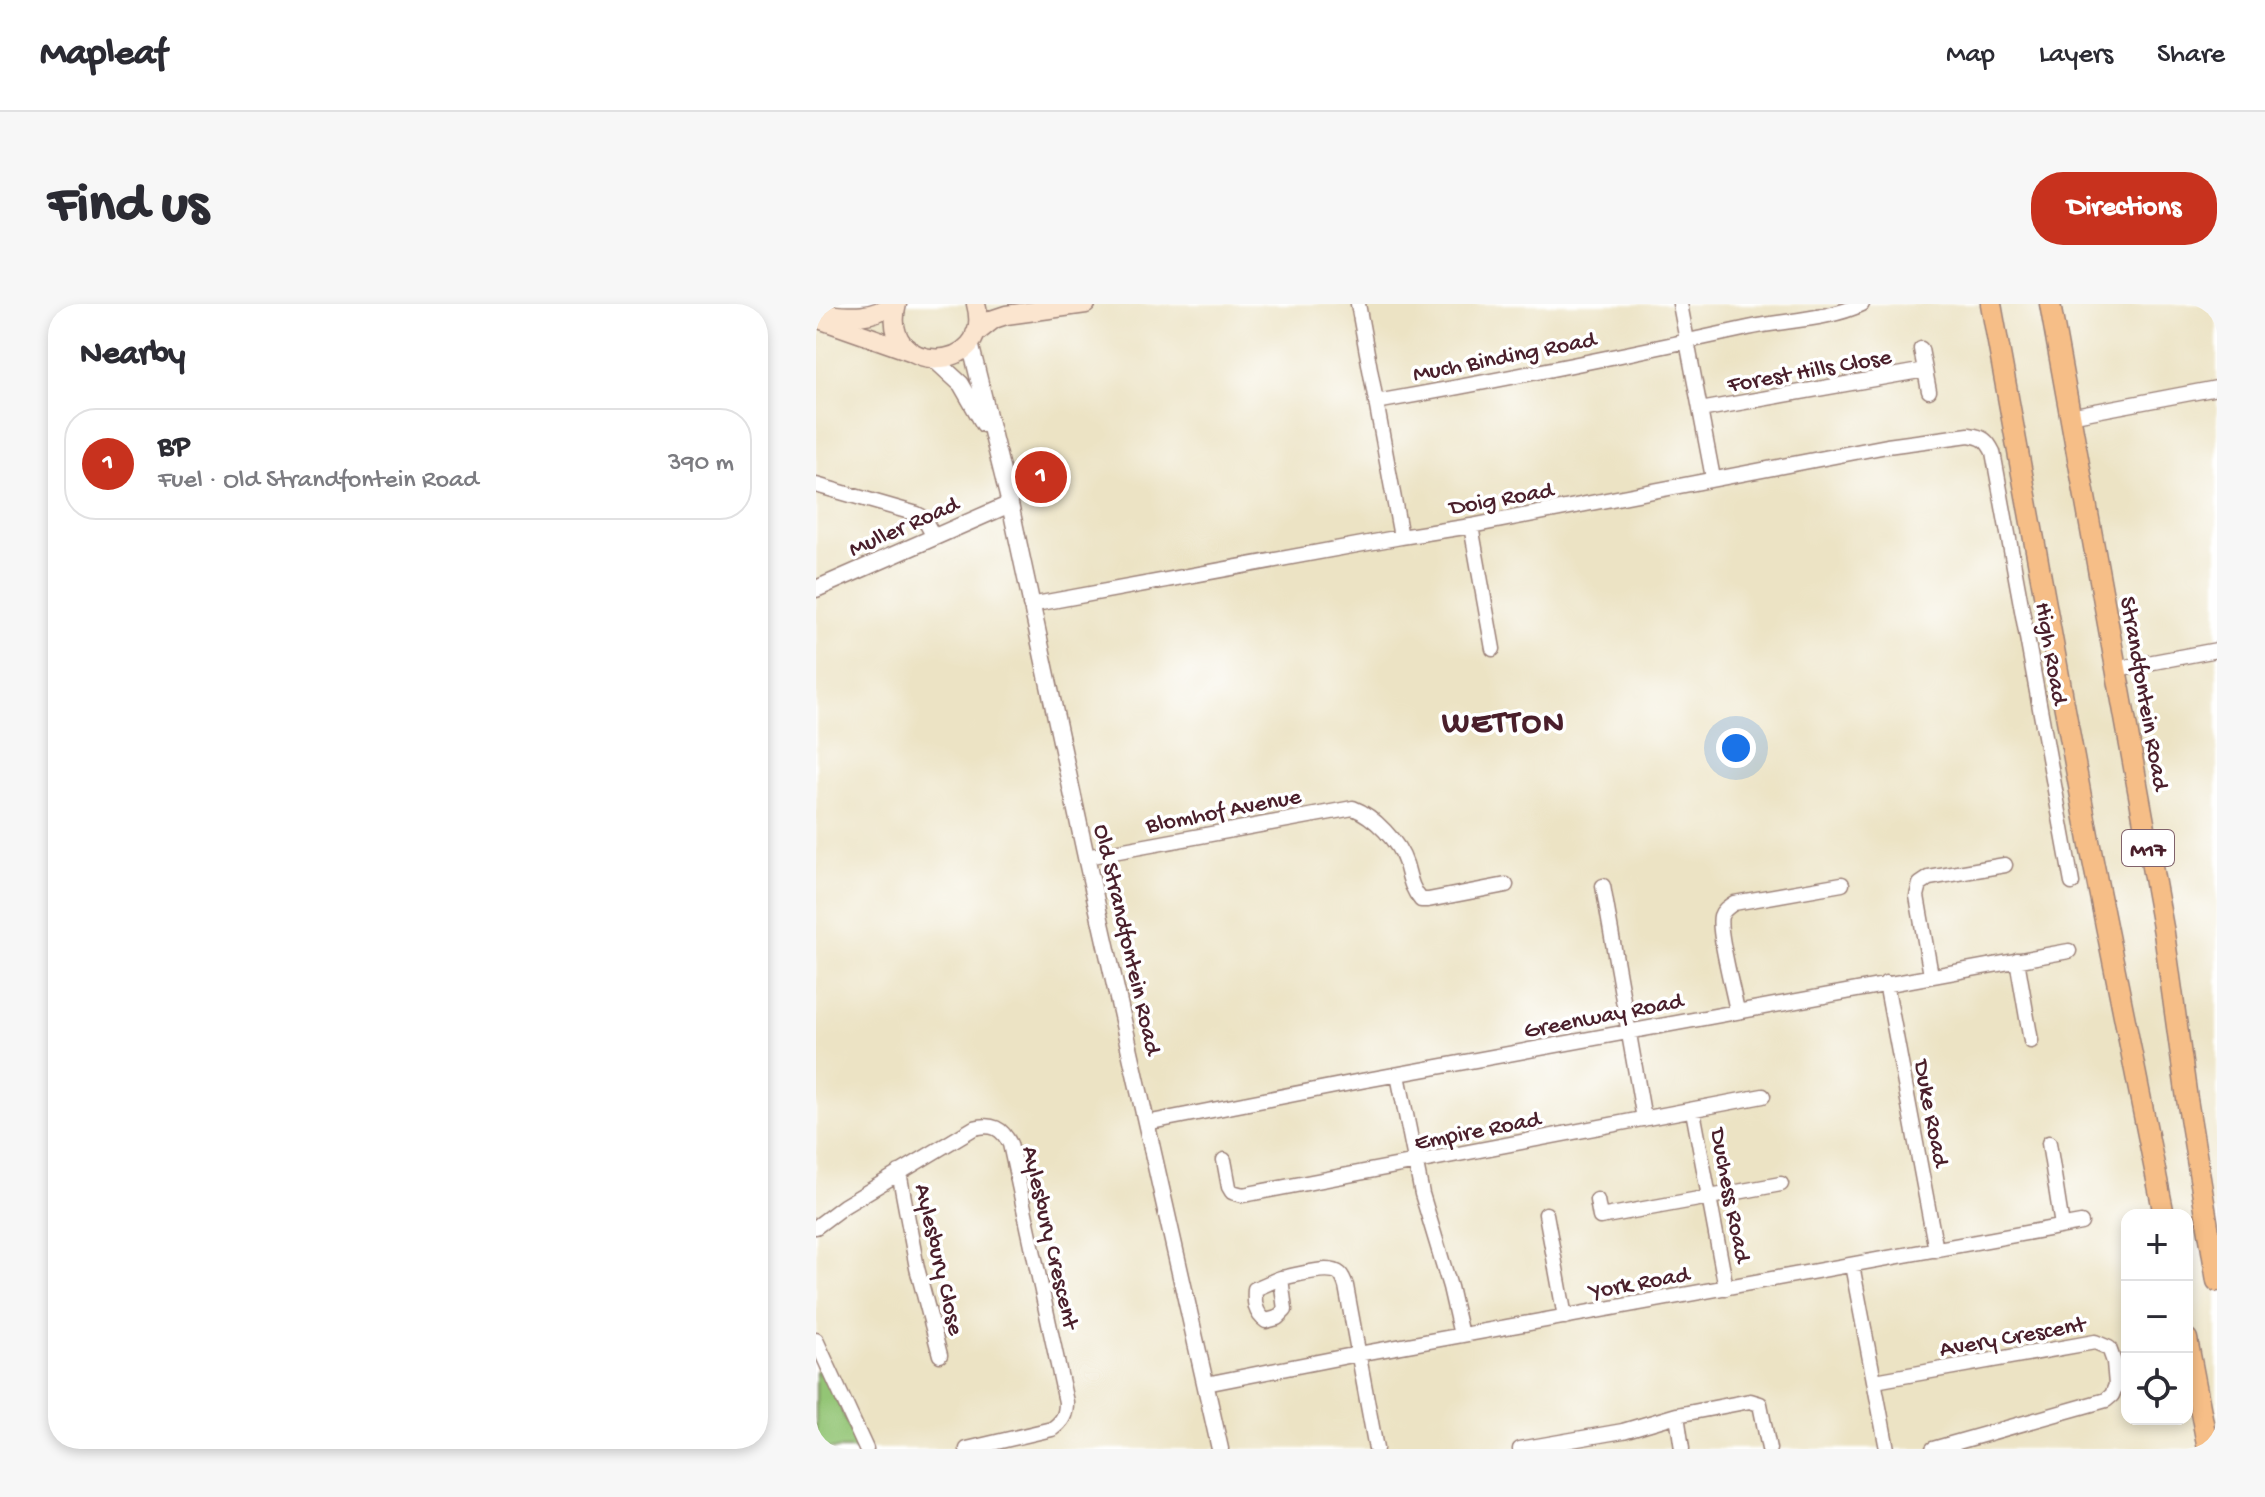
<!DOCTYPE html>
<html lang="en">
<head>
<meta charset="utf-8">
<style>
	:root { --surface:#fff; --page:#f7f7f7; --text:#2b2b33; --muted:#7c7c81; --line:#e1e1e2; --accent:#c8321e }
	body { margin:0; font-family:"Gochi Hand",sans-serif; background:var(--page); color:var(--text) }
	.controls { position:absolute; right:24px; bottom:24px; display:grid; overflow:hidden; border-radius:16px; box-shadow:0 4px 12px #0003 }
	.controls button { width:72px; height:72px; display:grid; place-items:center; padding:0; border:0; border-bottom:2px solid var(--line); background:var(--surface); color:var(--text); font:40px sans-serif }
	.you { position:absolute; left:920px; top:444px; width:28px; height:28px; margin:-20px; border:6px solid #fff; border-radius:50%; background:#1a73e8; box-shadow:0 0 0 12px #1a73e833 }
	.badge { display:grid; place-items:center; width:52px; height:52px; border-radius:50%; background:var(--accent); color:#fff; font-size:26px; font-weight:700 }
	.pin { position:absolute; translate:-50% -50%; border:4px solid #fff; box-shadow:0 2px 8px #0006 }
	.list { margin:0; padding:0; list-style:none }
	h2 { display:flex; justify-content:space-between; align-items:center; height:104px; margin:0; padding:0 32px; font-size:34px }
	h2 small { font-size:26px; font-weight:400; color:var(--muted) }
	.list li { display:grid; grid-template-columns:52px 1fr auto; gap:24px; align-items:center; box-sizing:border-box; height:112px; margin:0 16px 16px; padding:0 16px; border:2px solid var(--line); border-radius:32px }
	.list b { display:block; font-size:30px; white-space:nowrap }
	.list p { margin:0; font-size:26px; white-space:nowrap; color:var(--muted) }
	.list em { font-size:26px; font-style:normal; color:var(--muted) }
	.icon { flex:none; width:44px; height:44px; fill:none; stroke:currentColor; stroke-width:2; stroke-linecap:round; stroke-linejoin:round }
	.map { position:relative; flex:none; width:1401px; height:1145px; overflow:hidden; border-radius:32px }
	header { display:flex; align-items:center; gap:48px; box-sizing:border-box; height:112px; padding:0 40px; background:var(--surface); border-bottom:2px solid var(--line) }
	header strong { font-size:38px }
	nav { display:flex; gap:44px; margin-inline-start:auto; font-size:28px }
	.intro { display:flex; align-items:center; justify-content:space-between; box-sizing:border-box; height:192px; padding:0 48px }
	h1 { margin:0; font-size:56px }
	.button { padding:20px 36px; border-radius:32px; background:var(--accent); color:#fff; font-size:28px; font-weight:700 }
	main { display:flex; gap:48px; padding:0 48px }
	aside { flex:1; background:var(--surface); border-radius:32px; box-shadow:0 4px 12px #0003 }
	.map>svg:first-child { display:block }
</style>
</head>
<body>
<header>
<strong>Mapleaf</strong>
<nav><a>Map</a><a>Layers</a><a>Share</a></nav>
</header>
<div class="intro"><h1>Find us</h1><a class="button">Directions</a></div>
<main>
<aside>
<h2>Nearby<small></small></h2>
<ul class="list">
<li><span class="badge">1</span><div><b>BP</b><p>Fuel · Old Strandfontein Road</p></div><em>390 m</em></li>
</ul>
</aside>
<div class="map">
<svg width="1401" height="1145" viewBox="0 0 1401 1145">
	<rect width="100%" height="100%" fill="#fff"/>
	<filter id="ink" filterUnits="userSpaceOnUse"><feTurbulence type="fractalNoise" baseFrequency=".0125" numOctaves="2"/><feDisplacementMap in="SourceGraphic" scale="16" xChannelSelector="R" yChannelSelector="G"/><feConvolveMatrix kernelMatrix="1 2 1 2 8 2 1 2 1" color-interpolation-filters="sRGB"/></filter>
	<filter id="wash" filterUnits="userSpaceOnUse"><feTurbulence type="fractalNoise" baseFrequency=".006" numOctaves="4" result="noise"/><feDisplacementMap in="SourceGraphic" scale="32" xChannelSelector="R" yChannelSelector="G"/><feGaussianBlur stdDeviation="1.8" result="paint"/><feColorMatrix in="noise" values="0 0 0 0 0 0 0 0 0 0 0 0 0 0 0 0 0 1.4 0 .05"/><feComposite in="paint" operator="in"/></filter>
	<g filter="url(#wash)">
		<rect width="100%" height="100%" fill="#ece3c4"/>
		<path fill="#93c575" stroke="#6e7250" stroke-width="2" d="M8,1064l34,81h-42v-77z"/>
		<g id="blocks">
			<path fill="#ab9edd" d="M237,151l9,38 -32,7 -9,-38z"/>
		</g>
	</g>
	<g filter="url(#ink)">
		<use href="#blocks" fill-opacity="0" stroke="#9b8178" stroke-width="2"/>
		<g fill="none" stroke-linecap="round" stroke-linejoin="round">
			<g stroke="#9b8178" stroke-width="17">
				<path id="minor" d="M542,0l43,233
					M864,0l33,174
					M1105,45l8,42
					M560,98c125,-22 249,-47 372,-74 36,-8 81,-8 114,-24
					M884,106l225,-40
					M1264,110l137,-26
					M0,181l101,29 6,3 11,20
					M655,222l22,123
					M214,301l371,-68 70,-11 416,-80 82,-11c14,2 18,5 24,17l79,431
					M1300,365l101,-19
					M270,553l267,-49c21,8 46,34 53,56 4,14 5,24 15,36h7l78,-15
					M787,582l41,233
					M1201,656l14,81
					M1115,671l-14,-79 3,-12 9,-6 76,-13
					M1070,679l50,267
					M921,707c-3,-17 -20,-81 -16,-95 2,-6 7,-9 13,-13l108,-19
					M582,771l24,119 28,93 11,48
					M877,807l33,177
					M330,819l215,-42 708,-130
					M1233,839l13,83
					M408,856l5,27 3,5 11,3 520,-99
					M83,868l18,96 23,87
					M781,896l3,17 181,-33
					M730,910l19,103
					M0,923l28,-21 130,-78c18,-5 28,0 36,16l56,258c0,13 -3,19 -14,27l-85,20
					M1036,961l35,184
					M465,974l4,32 -8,8 -11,3c-11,-8 -12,-18 -11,-32l23,-10 3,-1c14,-2 48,-14 59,-4 2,2 5,9 6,12l30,163
					M0,1036l50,109
					M1059,1077l220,-39 14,6 5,14 2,23 -4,10 -6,5 -173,49
					M390,1080l152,-30 723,-131
					M861,1111l5,34
					M704,1145l103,-18 54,-16 73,-14 10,3 9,45"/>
			</g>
			<g stroke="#9b8178" stroke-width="19">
				<path id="tertiary" d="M154,39l40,161 76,353 134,592
					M119,56l26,24 23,40
					M0,285l194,-85"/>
			</g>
			<g stroke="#9b8178" stroke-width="21">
				<path id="secondary" d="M81,0c-20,73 99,72 79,0
					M7,10c24,2 48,6 69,-10
					M0,14l94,33
					M159,30l19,-15 12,-4 80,-11"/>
			</g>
			<g stroke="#9b8178" stroke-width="23">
				<path id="primary" d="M1175,0l99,542 74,369
					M1234,0l114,629 23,166 30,182
					M1371,1035l21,110"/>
			</g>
			<use href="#minor" stroke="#fff" stroke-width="14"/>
			<use href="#tertiary" stroke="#fff" stroke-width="16"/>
			<use href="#secondary" stroke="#fbe5cf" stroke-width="18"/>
			<use href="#primary" stroke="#f6be87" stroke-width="20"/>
		</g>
	</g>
	<g text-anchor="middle" stroke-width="7" stroke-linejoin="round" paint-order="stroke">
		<rect fill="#fff" stroke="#80626b" stroke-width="2" x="1306" y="526" width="52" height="36" rx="6"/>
		<g font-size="22" font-weight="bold" fill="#4a1f2b">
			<text x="1332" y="552">M17</text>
		</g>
		<g font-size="24" fill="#4a1f2b" stroke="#fff">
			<text transform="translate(688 51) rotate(-11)" y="8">Much Binding Road</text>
			<text transform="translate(993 65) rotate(-10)" y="8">Forest Hills Close</text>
			<text transform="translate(685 193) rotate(-10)" y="8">Doig Road</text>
			<text transform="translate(87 221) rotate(-24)" y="8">Muller Road</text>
			<text transform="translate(1237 349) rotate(80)" y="8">High Road</text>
			<text transform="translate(1330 389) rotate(80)" y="8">Strandfontein Road</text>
			<text transform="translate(407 505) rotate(-11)" y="8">Blomhof Avenue</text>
			<text transform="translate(313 635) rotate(77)" y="8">Old Strandfontein Road</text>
			<text transform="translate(787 710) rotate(-11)" y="8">Greenway Road</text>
			<text transform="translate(1117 809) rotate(79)" y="8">Duke Road</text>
			<text transform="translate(661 825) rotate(-11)" y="8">Empire Road</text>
			<text transform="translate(916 891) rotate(79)" y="8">Duchess Road</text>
			<text transform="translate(236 933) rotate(77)" y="8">Aylesbury Crescent</text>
			<text transform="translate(125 955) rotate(77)" y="8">Aylesbury Close</text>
			<text transform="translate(823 977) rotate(-10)" y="8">York Road</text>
			<text transform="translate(1196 1031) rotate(-10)" y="8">Avery Crescent</text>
		</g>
		<g font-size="32" font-weight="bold" letter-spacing="2" fill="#4a1f2b" stroke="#fff">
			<text x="688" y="427">WETTON</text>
		</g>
	</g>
</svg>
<div class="controls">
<button>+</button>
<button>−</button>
<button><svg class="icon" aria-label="locate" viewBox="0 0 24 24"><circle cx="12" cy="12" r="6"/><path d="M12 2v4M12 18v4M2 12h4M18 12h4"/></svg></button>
</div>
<div class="you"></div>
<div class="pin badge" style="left:225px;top:173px">1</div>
</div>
</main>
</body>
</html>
